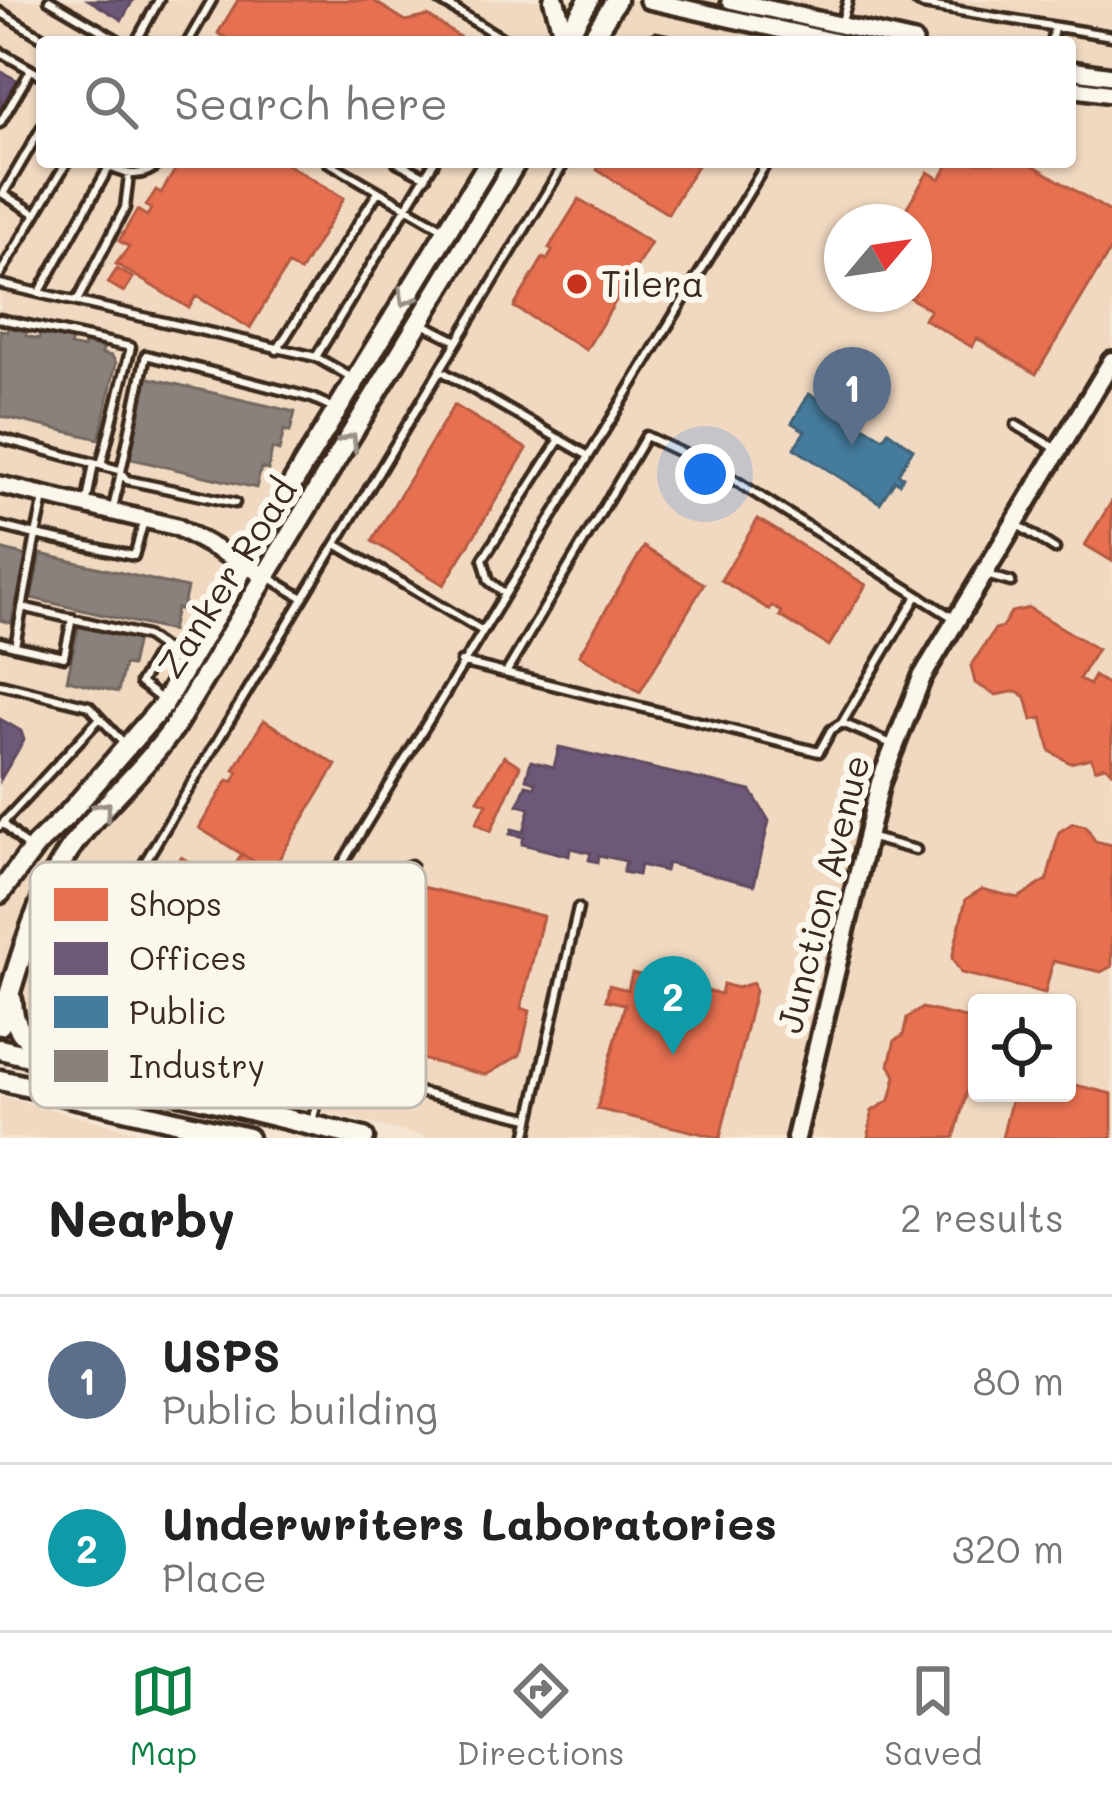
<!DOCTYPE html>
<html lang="en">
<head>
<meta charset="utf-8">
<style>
	:root { --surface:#fff; --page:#f6f6f6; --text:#222; --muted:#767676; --line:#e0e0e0; --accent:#0b8043 }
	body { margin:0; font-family:Mali,sans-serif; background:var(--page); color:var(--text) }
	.controls { position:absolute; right:36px; bottom:36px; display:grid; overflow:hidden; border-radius:12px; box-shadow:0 3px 9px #0004 }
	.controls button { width:108px; height:108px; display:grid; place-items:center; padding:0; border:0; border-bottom:3px solid var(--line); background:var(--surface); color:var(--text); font:60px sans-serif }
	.compass { position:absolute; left:824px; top:204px; width:108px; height:108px; border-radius:50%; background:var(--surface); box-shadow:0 3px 9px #0004; rotate:61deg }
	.you { position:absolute; left:705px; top:474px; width:42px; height:42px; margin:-30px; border:9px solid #fff; border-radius:50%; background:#1a73e8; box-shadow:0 0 0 18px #1a73e833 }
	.badge { display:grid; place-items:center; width:78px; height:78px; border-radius:50%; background:var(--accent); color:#fff; font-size:39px; font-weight:700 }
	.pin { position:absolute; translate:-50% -99px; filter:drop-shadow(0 3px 6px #0008) }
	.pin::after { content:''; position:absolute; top:63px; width:42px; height:36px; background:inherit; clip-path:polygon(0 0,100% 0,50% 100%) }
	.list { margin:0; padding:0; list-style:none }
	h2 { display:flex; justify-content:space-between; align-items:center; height:156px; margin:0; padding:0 48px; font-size:51px }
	h2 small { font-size:39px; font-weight:400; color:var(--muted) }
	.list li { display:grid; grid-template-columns:78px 1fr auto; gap:36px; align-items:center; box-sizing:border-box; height:168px; padding:0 48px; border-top:3px solid var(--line) }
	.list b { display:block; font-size:45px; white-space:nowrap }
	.list p { margin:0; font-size:39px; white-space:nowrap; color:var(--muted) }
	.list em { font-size:39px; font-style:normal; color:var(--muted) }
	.icon { flex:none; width:66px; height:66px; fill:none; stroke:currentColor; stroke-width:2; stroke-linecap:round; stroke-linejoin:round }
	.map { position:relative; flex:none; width:1112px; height:1138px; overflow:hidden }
	.search { position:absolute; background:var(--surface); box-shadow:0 3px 9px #0004; left:36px; right:36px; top:36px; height:132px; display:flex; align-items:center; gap:30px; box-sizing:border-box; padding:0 42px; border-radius:12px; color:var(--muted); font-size:45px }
	.sheet { height:492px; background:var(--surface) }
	nav { display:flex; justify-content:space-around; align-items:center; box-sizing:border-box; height:168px; border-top:3px solid var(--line); background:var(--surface); font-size:33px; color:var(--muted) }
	nav a { display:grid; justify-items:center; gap:6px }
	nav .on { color:var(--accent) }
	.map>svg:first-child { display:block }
</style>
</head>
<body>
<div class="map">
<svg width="1112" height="1138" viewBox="0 0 1112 1138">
	<rect width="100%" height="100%" fill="#f5e5d3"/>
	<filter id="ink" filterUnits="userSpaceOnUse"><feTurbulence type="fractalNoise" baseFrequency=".00833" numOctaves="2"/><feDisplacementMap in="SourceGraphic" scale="24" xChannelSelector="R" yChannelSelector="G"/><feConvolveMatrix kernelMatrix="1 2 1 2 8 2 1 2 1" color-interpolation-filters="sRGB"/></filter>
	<g filter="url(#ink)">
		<path fill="#f1d9c1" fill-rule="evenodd" d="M0,0h1112v1138h-682l-430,-105zM42,42h1028v120h-1028zM842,222h72v72h-72zM977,1003h90v90h-90z
			M0,1096l8,2 152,40h-160z"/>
		<path fill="#e76f51" stroke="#b35a42" stroke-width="3" d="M238,0h134l34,21 22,-5 39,26h-235l-14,-9z
			M180,162h103l61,36 -44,74 -12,-7 -38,63 -54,-32 -7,12 -73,-44 13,-17 -10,-6 18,-31 10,6 4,-7 -5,-3 10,-16 5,3z
			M601,162h98l-31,52 -71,-44z
			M950,162h78l84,51v34l-76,127 -59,-36 -5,9 -48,-28 6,-9 -26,-16h10v-72h-16l30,-50 12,7z
			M579,199l72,44 -65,107 -72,-43 29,-49 4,2 6,-10 -4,-2z
			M117,269l16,9 -9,14 -16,-9z
			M454,405l73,44 -83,136 -72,-44z
			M1112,501v60l-27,-16z
			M758,519l108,66 -37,61 -49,-30 2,-4 -10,-6 -2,4 -49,-30z
			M644,547l60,37 -64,108 -61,-37z
			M1029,608l68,41 -18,30 10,6 5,-9 18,11v84l-7,-5 -10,3 -4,-11 -21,5 -20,-12 -8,-33 -10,2 -6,-23 -9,-6 -21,4 -21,-12 -4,-17 24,-37 7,-2 9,-15z
			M264,720l72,45 -65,107 -72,-44 29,-48 5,2 5,-10 -4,-2z
			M504,756l16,10 -29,65 -15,-8 11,-19 -9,-4z
			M1073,823l13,3 9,15 17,4v121l-11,6 -48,-11 -8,32 -84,-20 -9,-15 14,-59 16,-10 36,9 29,-18 12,-48z
			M242,854l13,8 -18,30 -13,-9z
			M181,857l72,44 -65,108 -72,-44 29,-49 5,3 5,-10 -4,-2z
			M423,887l120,29 -22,92 9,3 -10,44 -34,20 -102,-25z
			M632,973l89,21 2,-10 14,4 16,-5 2,8 -35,147 -123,-29 28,-105 -19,-4 3,-15 19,5z
			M922,1008l48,11 7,13v24l-23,82h-86l4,-27 18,-11 6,-24 -7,-11 6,-25 8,-4 4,-18z
			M1067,1083l45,11v44h-110l11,-45h54z"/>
		<path fill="#6d597a" stroke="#5e4b5e" stroke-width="3" d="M89,0h44l-11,20z
			M0,71l17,9 -17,28z
			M0,719l21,12 3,9 -24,40z
			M559,747l192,44 18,30 -15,64 -87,-22 -2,8 -25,-6 -2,10 -15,-3 3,-11 -27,-6 -1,7 -9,-2 2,-7 -21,-5 -1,8 -47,-12 2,-7 -14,-3 2,-5 12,3 6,-24 -12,-3 8,-20 9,2 1,-5 -10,-3 5,-18 23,6z"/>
		<path fill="#457b9d" stroke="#426377" stroke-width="3" d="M823,391l5,3 -5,8 60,36 5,-7 25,18 -15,25 5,3 -4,6 -4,-3 -15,23 -86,-55 11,-17 -13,-8 17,-29 10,5z"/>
		<path fill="#8a817c" stroke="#726760" stroke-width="3" d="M8,326l19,4 -1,6 13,3 1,-6 32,7 -2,6 13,3 1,-6 19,5 -1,6 10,2 4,7 -17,76 -99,-23v-86l7,1z
			M145,377l150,35 -5,20 -6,-2 -5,21 -7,-2 -4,21 -7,-2 -5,20 -129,-30z
			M0,549l27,7 -16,67 -11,-3z
			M41,554l146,34 -5,22 -6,-2 -5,23 -140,-33z
			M79,625l58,14 -6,27 -7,-1 -6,27 -51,-12z"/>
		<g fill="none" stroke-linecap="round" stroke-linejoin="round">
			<g stroke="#3b2a1e" stroke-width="15">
				<path id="service" d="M49,0l72,42
					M439,0l69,42
					M915,0l8,5 189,31
					M0,12l50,30
					M841,25l7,-25
					M136,42l23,-42
					M188,42l24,-42
					M647,42l9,-4 19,4
					M1051,42l3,-13
					M0,52l42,24
					M0,123l31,-53
					M101,162c22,13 40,19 60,0
					M328,162l116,67
					M397,162l29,15
					M36,214l-33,-20 39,-67
					M0,274l67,-112
					M0,284l316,73 38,22
					M41,290l68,-123
					M77,301l48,-93 4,-33
					M0,319l131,28 -30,118
					M423,324l34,17
					M277,350l101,-158
					M316,357l118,-195
					M440,370l147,85
					M1016,425l39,23
					M0,438l119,32 8,10 108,23
					M87,501l7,-38
					M113,509l33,-154 166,43 22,10
					M1018,525l37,24
					M0,526l36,9 8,-37
					M336,544l145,86
					M986,575l25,7
					M270,578l33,20
					M504,593l-15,-12 -6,-22 77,-120
					M22,607l124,29 35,25
					M0,642l15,4 21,-111 98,21 10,-35
					M15,646l49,11 8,-39
					M461,662l358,90 12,-22 11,-7 75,-127
					M506,673l140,-237 74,35 232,146
					M0,684l89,22 37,40
					M161,699l-21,-16 21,-36
					M842,723l52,22
					M3,823l27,27
					M0,826l100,-108
					M868,837l48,13
					M346,931c13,42 -11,98 -21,139l-34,-9 -9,-8v-13l64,-109 44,-58 21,-8
					M225,1057l-145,-87 485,-808
					M356,1078l43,-166 -6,-14 -17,-6
					M216,1098l9,-41 542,-895
					M312,1122l13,-52 204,48
					M526,1138l52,-230"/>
			</g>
			<g stroke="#3b2a1e" stroke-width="24">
				<path id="tertiary" d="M648,0l188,42
					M730,0l184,42
					M1070,70l42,6
					M1070,88l42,6
					M0,485l177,42 90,50"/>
			</g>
			<g stroke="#3b2a1e" stroke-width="26">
				<path id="secondary" d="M796,1138l84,-355 42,-106 190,-316"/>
			</g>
			<g stroke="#3b2a1e" stroke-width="27">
				<path id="primary" d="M554,0l11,38
					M563,42l26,-42
					M590,42l26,-42
					M0,893l36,-48 34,-33 93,-107 141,-241 185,-302
					M12,1000c1,27 11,41 36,51
					M0,1025c19,-62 36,-130 75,-183 30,-40 69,-72 98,-113l343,-567
					M0,1049l364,89
					M0,1080l248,58"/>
			</g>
			<use href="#service" stroke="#fbf7ec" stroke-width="6"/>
			<use href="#tertiary" stroke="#fbf7ec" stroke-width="15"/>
			<use href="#secondary" stroke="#fbf7ec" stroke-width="16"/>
			<use href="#primary" stroke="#fbf7ec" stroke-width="18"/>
		</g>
		<defs><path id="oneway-chevron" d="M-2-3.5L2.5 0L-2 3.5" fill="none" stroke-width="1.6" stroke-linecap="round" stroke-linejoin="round" transform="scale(3)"/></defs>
		<g stroke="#9b9085">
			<use href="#oneway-chevron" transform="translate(406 298) rotate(121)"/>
			<use href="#oneway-chevron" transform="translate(350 441) rotate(-58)"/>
			<use href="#oneway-chevron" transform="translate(104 809) rotate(-46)"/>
		</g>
	</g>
	<circle fill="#c8321e" stroke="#fbf7ec" stroke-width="4.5" cx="577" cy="284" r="12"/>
	<g text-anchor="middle" stroke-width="12" stroke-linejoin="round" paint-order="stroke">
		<g font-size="36" fill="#3b2a1e" stroke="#fbf7ec" text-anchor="start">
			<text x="601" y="297">Tilera</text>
		</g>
		<g font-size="36" fill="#3b2a1e" stroke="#fbf7ec">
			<text transform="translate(227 578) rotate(-58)" y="13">Zanker Road</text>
			<text transform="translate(823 894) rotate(-76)" y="13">Junction Avenue</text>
		</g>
	</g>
	<rect x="30" y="862" width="396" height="246" rx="18" fill="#fbf7ec" stroke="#c1baae" stroke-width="3"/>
	<rect x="54" y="888" width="54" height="33" fill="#e76f51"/>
	<rect x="54" y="942" width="54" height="33" fill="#6d597a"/>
	<rect x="54" y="996" width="54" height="32" fill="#457b9d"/>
	<rect x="54" y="1050" width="54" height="32" fill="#8a817c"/>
	<g font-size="33" fill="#3b2a1e">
		<text x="129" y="916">Shops</text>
		<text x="129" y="970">Offices</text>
		<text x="129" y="1024">Public</text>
		<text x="129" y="1078">Industry</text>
	</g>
</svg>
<div class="controls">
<button><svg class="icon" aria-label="locate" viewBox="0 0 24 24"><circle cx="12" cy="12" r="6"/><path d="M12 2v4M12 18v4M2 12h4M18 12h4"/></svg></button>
</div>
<svg class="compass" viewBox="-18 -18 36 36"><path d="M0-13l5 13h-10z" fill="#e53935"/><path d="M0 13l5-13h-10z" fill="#767676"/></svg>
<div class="you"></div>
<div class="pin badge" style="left:852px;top:446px;background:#5c6f8a">1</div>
<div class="pin badge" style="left:673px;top:1055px;background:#0f9aa8">2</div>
<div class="search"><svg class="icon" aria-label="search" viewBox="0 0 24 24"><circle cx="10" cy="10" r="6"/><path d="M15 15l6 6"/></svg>Search here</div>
</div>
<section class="sheet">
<h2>Nearby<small>2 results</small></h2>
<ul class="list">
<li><span class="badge" style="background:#5c6f8a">1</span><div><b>USPS</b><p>Public building</p></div><em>80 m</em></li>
<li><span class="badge" style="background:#0f9aa8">2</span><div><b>Underwriters Laboratories</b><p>Place</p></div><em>320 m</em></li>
</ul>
</section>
<nav>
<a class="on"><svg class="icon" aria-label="map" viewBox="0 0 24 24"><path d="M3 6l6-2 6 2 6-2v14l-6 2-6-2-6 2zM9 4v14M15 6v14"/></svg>Map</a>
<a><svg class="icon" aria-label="directions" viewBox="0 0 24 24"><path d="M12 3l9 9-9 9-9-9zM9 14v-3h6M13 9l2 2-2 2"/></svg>Directions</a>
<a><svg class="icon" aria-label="saved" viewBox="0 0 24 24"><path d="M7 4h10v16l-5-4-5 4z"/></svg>Saved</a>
</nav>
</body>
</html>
